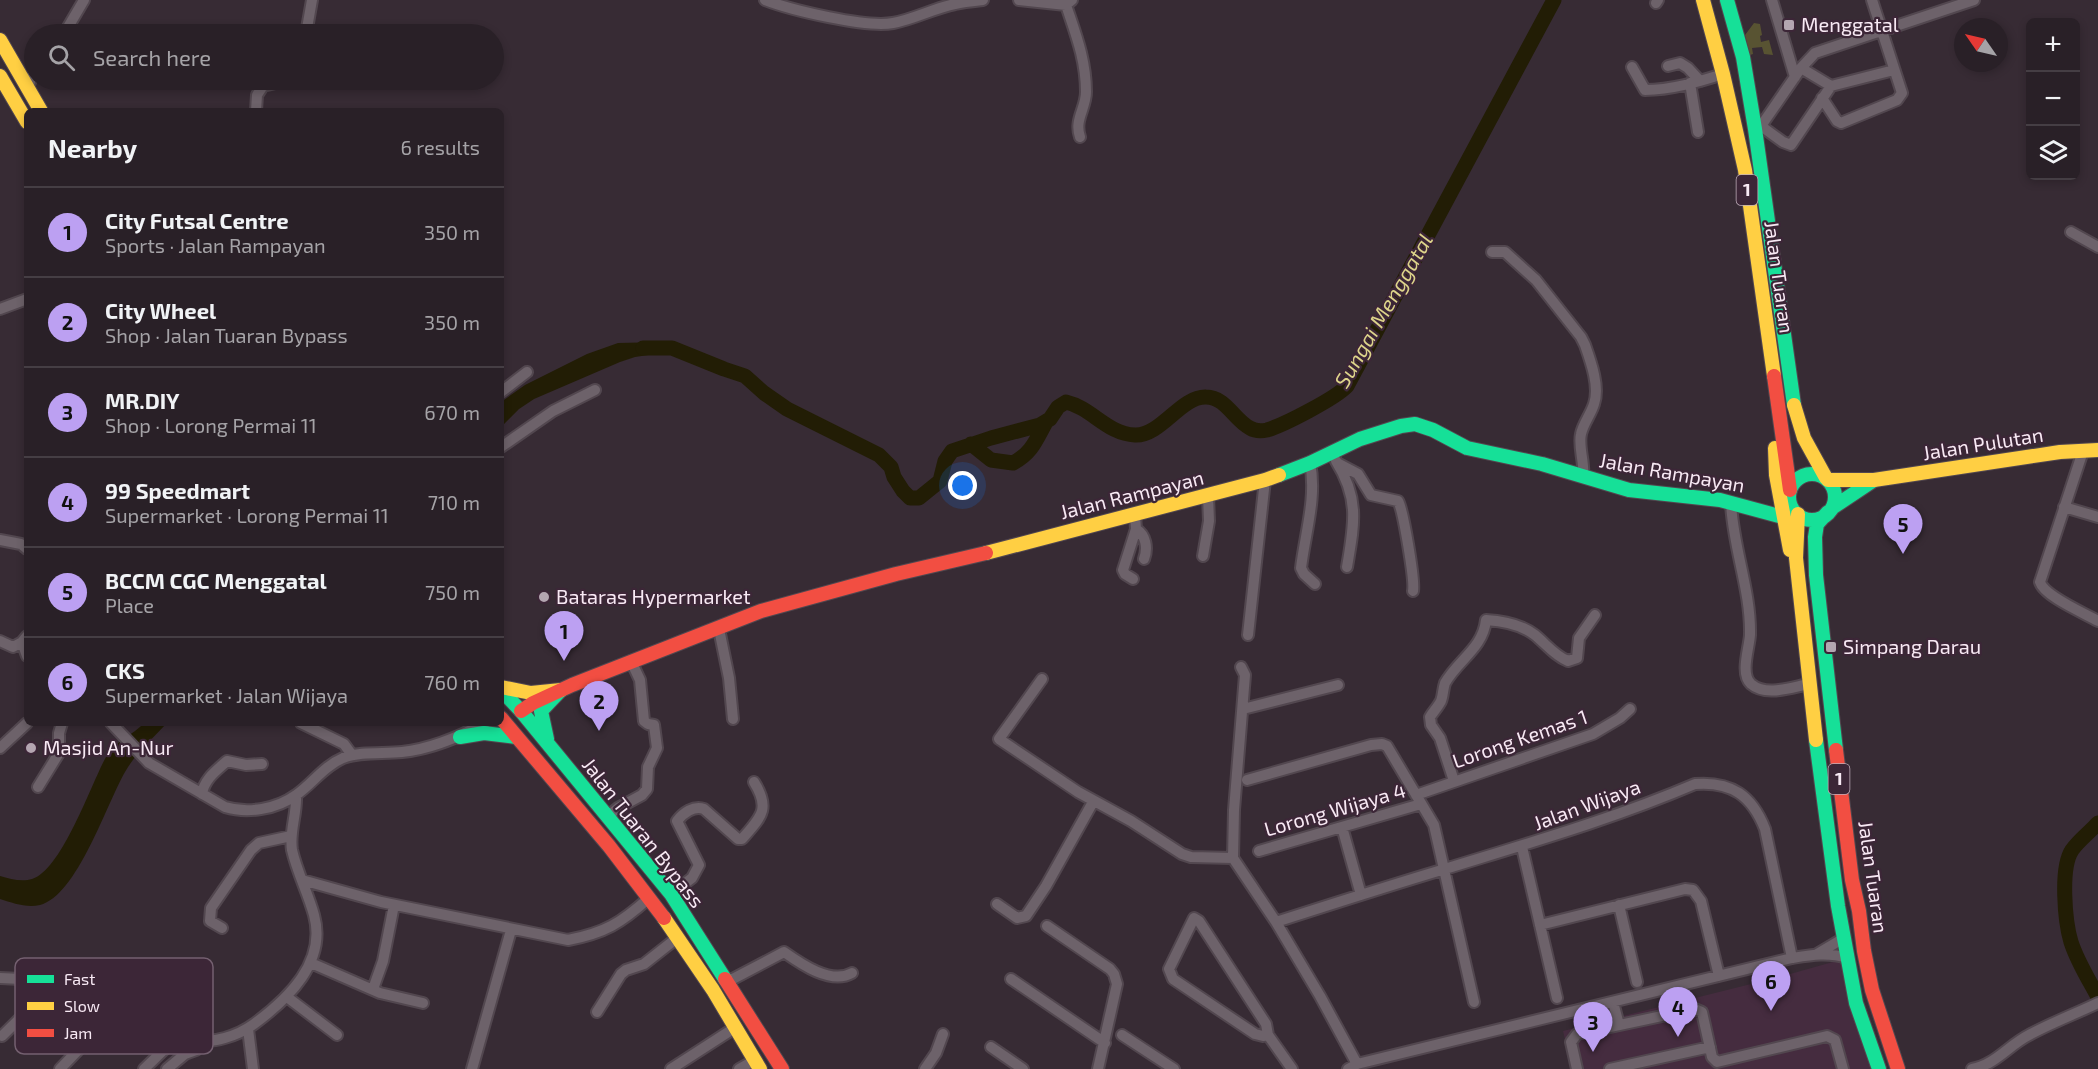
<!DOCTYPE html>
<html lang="en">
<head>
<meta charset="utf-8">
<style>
	:root { --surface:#292027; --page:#31282f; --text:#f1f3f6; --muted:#a5a3a7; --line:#453e44; --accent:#bca0f2 }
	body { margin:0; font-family:"Exo 2",sans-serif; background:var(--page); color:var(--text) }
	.controls { position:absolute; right:18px; top:18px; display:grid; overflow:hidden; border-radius:9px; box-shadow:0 3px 9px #0003 }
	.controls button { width:54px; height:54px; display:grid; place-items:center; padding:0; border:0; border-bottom:2px solid var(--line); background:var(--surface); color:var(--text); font:30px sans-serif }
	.compass { position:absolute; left:1954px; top:18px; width:54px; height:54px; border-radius:50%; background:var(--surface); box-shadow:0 3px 9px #0003; rotate:304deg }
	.you { position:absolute; left:963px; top:486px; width:21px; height:21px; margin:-15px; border:4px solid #fff; border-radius:50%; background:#1a73e8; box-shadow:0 0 0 9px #1a73e833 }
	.badge { display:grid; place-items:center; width:39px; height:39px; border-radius:50%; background:var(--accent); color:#111; font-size:20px; font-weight:700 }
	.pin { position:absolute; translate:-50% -50px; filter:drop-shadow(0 2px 3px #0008) }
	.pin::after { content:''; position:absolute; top:32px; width:21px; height:18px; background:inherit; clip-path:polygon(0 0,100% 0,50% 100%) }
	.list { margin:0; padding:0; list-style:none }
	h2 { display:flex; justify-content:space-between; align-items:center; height:78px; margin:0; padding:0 24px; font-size:26px }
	h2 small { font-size:20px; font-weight:400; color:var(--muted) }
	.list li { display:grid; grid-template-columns:39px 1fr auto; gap:18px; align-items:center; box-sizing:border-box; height:90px; padding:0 24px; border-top:2px solid var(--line) }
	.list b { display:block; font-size:22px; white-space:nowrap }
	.list p { margin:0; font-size:20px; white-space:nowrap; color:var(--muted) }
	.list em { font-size:20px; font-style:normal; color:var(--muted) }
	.icon { flex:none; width:33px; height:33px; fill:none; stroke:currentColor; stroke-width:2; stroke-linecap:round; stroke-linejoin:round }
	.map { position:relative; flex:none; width:2098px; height:1069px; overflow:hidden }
	.search { position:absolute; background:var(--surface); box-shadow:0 3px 9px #0003; left:24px; top:24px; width:480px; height:66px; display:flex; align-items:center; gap:15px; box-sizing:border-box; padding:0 21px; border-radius:33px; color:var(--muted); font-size:22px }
	.panel { position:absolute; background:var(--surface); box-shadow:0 3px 9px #0003; left:24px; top:108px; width:480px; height:618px; border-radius:9px }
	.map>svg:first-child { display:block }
</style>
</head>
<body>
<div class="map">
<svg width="2098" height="1069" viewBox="0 0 2098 1069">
	<rect width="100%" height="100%" fill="#372b34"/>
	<path fill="#452c3f" d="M1847,958l33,111h-308l-9,-38 220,-55z"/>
	<path fill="#585332" d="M1754,23l6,1 2,11 -2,1 1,6 8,-2 4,15 -9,-1 -2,-7 -10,1 1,6 -3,1 -5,-20z"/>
	<path fill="#221d05" d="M662,342v11l-27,4 -15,5 -86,37 -15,10 -18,18v-25l24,-17 62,-31 31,-11z
		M144,723h23c-14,15 -32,31 -42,49 -18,31 -48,124 -85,133 -14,3 -27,-2 -40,-6v-23c10,3 22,6 32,3 30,-9 59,-95 74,-122 9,-16 27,-22 38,-34z"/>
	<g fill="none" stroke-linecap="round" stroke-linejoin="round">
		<path stroke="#221d05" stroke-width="15" d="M643,348h29l52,21 21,7 19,17 23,16 92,46 12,12 3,10 9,14 7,7h9l21,-17 5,-20 7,-10 39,-13 49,-13 10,-6 8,-12 8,-5c26,6 41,32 69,33 26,1 46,-39 71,-38 20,0 28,23 44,31 5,3 12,3 17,2 17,-5 69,-32 80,-44l207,-386
			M971,444l20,16 22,3c19,-10 23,-23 33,-41
			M2098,823c-8,9 -19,17 -26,27 -12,18 -7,72 -1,92 6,19 18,38 27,55"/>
		<g stroke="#52474f" stroke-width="14">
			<path id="street" d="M765,0c26,10 101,28 128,23 22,-4 41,-15 62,-19 9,-2 19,-3 28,-4
				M1019,0l47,5 6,-5
				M1772,0l23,77
				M1656,3l2,-3
				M1066,5c10,30 20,55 20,87 0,16 -12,28 -6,45
				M64,34l20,-34
				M306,34l6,-34
				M1668,66l12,-3 8,5 12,13
				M1632,67l13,23c26,0 53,-8 78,-16
				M1801,68l30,18
				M1690,83l8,49
				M28,88l6,-18
				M1822,98l15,23 4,2 56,-23 5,-7 -30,-93
				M256,111l1,-16 6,-9 25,-6
				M1761,126l22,16 8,3 40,-59 63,-16
				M1755,129l6,-3 40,-58 14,-15 159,-53
				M2071,232l27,15
				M1492,252h13l31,28 45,57 4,8c6,17 15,42 9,59 -3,10 -11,20 -13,30 -3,13 4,29 2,43
				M0,309l27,-10
				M501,392l26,-20
				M501,447l52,-36 42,-21
				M2083,451l-43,131c4,14 44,31 58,39
				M1336,461c24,38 18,64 11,106
				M1310,463c7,34 -5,71 -9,105l3,6 11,10
				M1337,463l21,11 13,21 27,6c5,8 17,79 15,90
				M1731,503c2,45 20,87 19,132 -1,14 -10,39 1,49 15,13 41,3 58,0
				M2064,507l34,10
				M1136,529c10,6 12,19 8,30
				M0,540l21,4 6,5
				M1203,556l6,-35 -1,-25
				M1133,579l-8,-5 -2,-4 13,-41 -1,-14
				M719,629l10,49 4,41
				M1248,635l17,-155
				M0,641l13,6 9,-5 5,-6
				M22,642l5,14
				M1241,667l4,8 -11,135 -1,48 43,64 44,74 37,68
				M1042,679l-43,60 79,53 53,29 51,33 9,3 42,1
				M1243,709l95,-24
				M111,723l38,40 76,44c23,7 52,2 71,-12 16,-11 28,-29 47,-37 18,-7 40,-4 59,-6 30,-3 57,-15 83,-29
				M301,723l43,21 8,11
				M0,748l27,-25
				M1247,780l124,-35 11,-1 5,2 47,79 40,177
				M1454,781l-14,-43 -9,-13 -1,-8c3,-5 8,-10 11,-16 2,-5 2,-12 4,-18 13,-23 38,-35 41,-63 17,1 35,4 49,15 11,9 20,21 33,26l9,-3 2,-20 16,-23
				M38,787l21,-34v-20l3,-10
				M202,794c2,-15 15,-24 25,-33l19,4 16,-1
				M1416,795l177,-61 27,-16 10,-9
				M607,817l11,-9 24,-13 5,-6 1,-22 9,-19 -3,-23 -6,-1 -4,-3 -4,-41 -9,-19
				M1342,827l19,68
				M1522,847l35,151
				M1259,851l162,-47
				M302,880l79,22 187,38c37,-7 53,-17 81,-42
				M671,894l21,-16 7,-13 -22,-44c6,-8 17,-16 27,-12l34,30h4c19,-22 29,-30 12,-57
				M997,904l20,14 9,-2 20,-30 47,-84
				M1619,905l18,77
				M1276,922c56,-18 112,-36 169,-53 84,-26 168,-50 250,-85 37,-3 57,12 70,45l27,129
				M1540,925l145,-36 8,1 8,11 18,75
				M1047,926l63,43 4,5 3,10 -19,85
				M222,928l-12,-7 1,-13 40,-58 8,-7 32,-7
				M1817,954l27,-16
				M311,963l69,30 43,10
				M43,977l30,22 29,27
				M0,978l21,1 39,-2 37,15 48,2 7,2 42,43c18,6 45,-4 60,-15 34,-25 73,-62 60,-109 -6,-22 -17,-43 -22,-65 -3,-18 5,-36 4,-54
				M1011,979l94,64
				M727,982l57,-30c17,12 47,33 68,21
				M373,989l10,-28 11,-56
				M287,997l50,38
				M1613,1002l6,23
				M597,1012l24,-38 5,-4 18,-6 33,-26
				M248,1029l5,40
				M1122,1035l52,34
				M1268,1035l-5,1 -8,-2 -82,-55 -4,-10 25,-51 5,3 67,103 2,11 24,34
				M2,1036l52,-51
				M991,1047l32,22
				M60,1069l50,-52 18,-13 16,1 5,2 26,29 -3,6 -28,27
				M167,1069l18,-15 11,-4 2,-10
				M472,1069l39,-139
				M671,1069l65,-42
				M739,1069l16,-9
				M925,1069l11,-16 7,-19
				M1348,1069l9,-5 435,-106c19,-3 36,-6 55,0
				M1577,1069l-6,-27 6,-8 118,-25 7,3 10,45 5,5 110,-26 8,4 8,29
				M1610,1069l100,-22
				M1972,1069c23,-4 37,-24 57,-34 22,-12 46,-21 69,-32"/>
		</g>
		<g stroke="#52474f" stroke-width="16">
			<path id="fast" d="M1727,0l16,57 12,72 39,276
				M1789 497a23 23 0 1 1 46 0a23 23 0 1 1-46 0Z
				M1279,475l31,-12 50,-24 41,-13 14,-2 18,6 34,18 75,16 87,26 91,10 63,17
				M1832,508l42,-28
				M1828,512l-11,12 -2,13 1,38 20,175
				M501,690l20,21 150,183 54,85
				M460,737l24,-4 32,4
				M547,739l-6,-28 20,-21
				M1816,740l22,166 18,97 23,66"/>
		</g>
		<g stroke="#52474f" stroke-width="16">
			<path id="slow" d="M1703,0l20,74 22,96 29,206
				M0,40l41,71
				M0,76l27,46
				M1794,405l10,33 22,40
				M1775,448l1,27 14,75
				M1828,480h46l186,-28 38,-2
				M1798,514l-2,44 20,182
				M986,553l279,-73 14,-5
				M501,687l30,6 30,-3
				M664,918l49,72 47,79"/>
		</g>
		<g stroke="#52474f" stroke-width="16">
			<path id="jam" d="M1774,376l16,114
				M521,711l12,-8 39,-18 189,-74 135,-37 90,-21
				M501,718l108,128 55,72
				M1836,750l16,130 7,31 5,40 8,39 26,79
				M725,979l57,90"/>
		</g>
		<use href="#street" stroke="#6d626a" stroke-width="10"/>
		<use href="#fast" stroke="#16e098" stroke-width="14"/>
		<use href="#slow" stroke="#ffcf43" stroke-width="14"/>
		<use href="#jam" stroke="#f24e42" stroke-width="14"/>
	</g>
	<g fill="#b4a6b1" stroke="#3c2637" stroke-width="2">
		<rect x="1783" y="19" width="12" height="12" rx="3"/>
		<circle cx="544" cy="597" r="6"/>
		<rect x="1825" y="641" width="12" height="12" rx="3"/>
		<circle cx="31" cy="748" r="6"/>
	</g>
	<g text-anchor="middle" stroke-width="4.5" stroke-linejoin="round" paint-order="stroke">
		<g fill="#3c2637" stroke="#c0aebb" stroke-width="1.5">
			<rect x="1736.5" y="175" width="21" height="30" rx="4.5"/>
			<rect x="1828.5" y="764" width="21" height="30" rx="4.5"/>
		</g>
		<g font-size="18" font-weight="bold" fill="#f8e9f4">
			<text x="1747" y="196">1</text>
			<text x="1839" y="785">1</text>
		</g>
		<g font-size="20" fill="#f8e9f4" stroke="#3c2637" text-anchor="start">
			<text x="1801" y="32">Menggatal</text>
			<text x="556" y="604">Bataras Hypermarket</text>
			<text x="1843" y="654">Simpang Darau</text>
			<text x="43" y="755">Masjid An-Nur</text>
		</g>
		<g font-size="20" fill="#f8e9f4" stroke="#3c2637">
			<text transform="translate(1779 277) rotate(82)" y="7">Jalan Tuaran</text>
			<text transform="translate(1983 444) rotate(-9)" y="7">Jalan Pulutan</text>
			<text transform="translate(1672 473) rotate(10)" y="7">Jalan Rampayan</text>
			<text transform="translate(1132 495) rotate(-14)" y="7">Jalan Rampayan</text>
			<text transform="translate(1520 739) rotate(-19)" y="7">Lorong Kemas 1</text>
			<text transform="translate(1587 805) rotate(-20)" y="7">Jalan Wijaya</text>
			<text transform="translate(1335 810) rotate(-16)" y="7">Lorong Wijaya 4</text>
			<text transform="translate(643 833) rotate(52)" y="7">Jalan Tuaran Bypass</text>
			<text transform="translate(1873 877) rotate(82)" y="7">Jalan Tuaran</text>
		</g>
		<g font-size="21" font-style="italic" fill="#ddd48a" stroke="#3c2637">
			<text transform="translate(1384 311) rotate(-60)" y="7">Sungai Menggatal</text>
		</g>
	</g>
	<rect x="15" y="958" width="198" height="96" rx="9" fill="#3c2637" stroke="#746070" stroke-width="1.5"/>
	<rect x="27" y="975" width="27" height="8" fill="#16e098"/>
	<rect x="27" y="1002" width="27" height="8" fill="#ffcf43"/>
	<rect x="27" y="1029" width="27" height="8" fill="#f24e42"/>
	<g font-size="16" fill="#f8e9f4">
		<text x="64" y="985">Fast</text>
		<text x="64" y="1012">Slow</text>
		<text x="64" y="1039">Jam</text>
	</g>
</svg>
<div class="controls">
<button>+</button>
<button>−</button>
<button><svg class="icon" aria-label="layers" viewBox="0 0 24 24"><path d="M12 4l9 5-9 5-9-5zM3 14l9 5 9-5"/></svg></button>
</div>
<svg class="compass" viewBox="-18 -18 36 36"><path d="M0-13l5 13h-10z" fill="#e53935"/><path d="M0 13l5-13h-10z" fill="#a5a3a7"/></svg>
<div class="you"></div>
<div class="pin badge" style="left:564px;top:661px">1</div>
<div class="pin badge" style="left:599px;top:731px">2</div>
<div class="pin badge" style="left:1593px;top:1052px">3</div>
<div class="pin badge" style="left:1678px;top:1037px">4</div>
<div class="pin badge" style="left:1903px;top:554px">5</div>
<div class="pin badge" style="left:1771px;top:1011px">6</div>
<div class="search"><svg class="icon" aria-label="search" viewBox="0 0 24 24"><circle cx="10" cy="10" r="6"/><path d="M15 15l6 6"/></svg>Search here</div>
<section class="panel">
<h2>Nearby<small>6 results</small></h2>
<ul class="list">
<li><span class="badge">1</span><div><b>City Futsal Centre</b><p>Sports · Jalan Rampayan</p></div><em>350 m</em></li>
<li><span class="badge">2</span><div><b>City Wheel</b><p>Shop · Jalan Tuaran Bypass</p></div><em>350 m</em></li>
<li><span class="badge">3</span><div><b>MR.DIY</b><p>Shop · Lorong Permai 11</p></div><em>670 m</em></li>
<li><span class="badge">4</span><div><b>99 Speedmart</b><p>Supermarket · Lorong Permai 11</p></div><em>710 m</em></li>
<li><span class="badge">5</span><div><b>BCCM CGC Menggatal</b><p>Place</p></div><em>750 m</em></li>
<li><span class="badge">6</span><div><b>CKS</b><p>Supermarket · Jalan Wijaya</p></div><em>760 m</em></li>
</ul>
</section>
</div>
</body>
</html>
